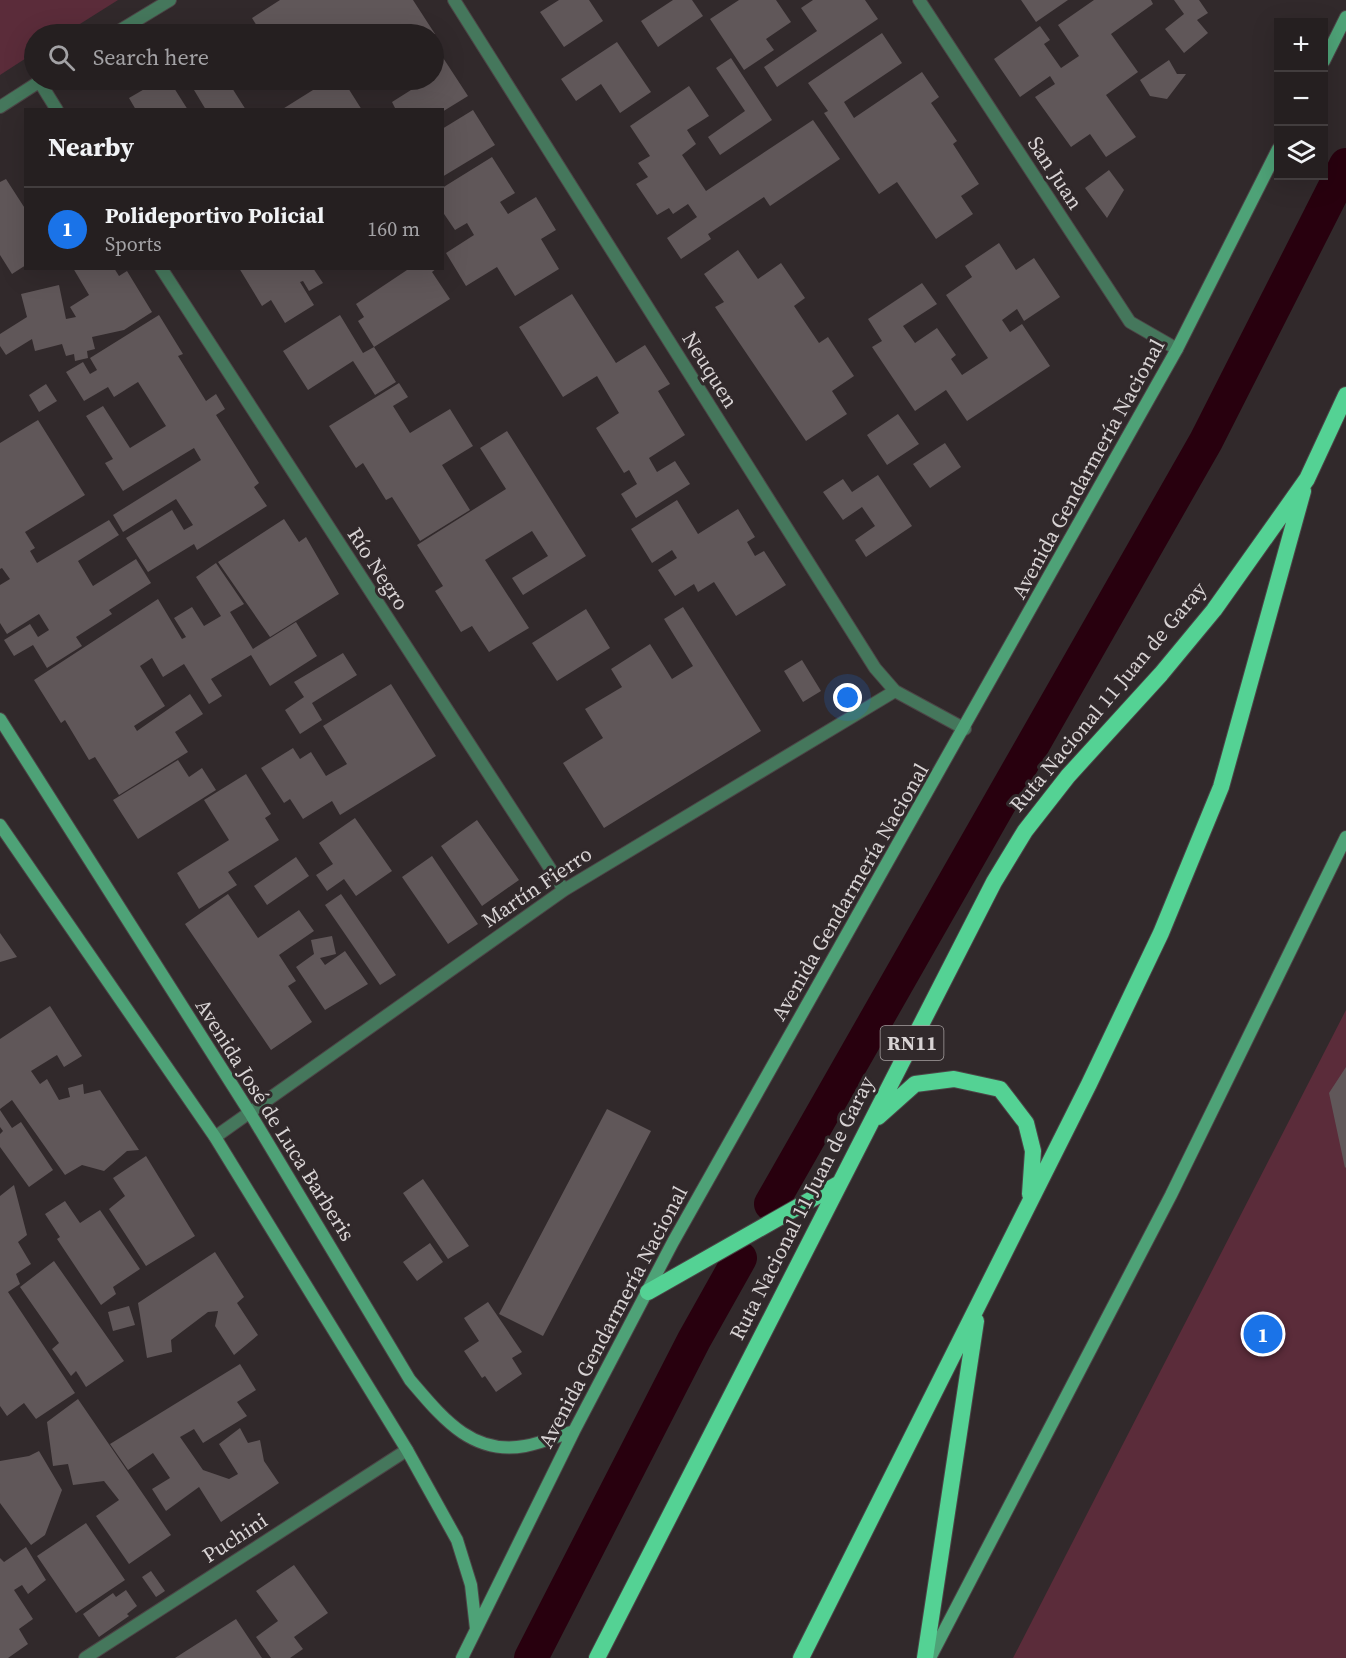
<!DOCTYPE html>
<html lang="en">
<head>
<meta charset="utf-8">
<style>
	:root { --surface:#251f20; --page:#312c2d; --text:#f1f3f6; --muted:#a3a2a5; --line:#423d3e; --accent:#1a73e8 }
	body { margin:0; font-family:"Source Serif 4",serif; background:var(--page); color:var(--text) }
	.controls { position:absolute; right:18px; top:18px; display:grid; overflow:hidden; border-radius:0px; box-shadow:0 6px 24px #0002 }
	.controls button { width:54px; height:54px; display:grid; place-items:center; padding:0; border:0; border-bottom:2px solid var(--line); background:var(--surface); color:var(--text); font:30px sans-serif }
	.you { position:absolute; left:848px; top:698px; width:21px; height:21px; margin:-15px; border:4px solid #fff; border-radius:50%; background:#1a73e8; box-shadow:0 0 0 9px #1a73e833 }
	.badge { display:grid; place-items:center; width:39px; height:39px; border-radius:50%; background:var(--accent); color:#fff; font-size:20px; font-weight:700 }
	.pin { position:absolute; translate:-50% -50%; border:3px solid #fff; box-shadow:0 2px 6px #0006 }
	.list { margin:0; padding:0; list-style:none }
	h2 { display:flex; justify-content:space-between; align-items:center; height:78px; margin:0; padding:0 24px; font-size:26px }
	h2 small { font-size:20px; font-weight:400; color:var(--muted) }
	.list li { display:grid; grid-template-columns:39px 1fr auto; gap:18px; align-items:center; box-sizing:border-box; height:84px; padding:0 24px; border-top:2px solid var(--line) }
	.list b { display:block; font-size:22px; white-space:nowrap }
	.list p { margin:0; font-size:20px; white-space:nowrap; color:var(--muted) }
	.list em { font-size:20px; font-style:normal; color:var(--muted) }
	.icon { flex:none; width:33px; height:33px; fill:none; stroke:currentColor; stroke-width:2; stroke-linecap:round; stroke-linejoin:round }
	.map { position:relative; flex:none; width:1346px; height:1658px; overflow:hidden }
	.search { position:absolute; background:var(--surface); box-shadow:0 6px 24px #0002; left:24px; top:24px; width:420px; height:66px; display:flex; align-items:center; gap:15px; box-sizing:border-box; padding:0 21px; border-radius:33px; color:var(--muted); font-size:22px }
	.panel { position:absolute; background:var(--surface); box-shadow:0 6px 24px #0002; left:24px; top:108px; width:420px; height:162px; border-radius:0px }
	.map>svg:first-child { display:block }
</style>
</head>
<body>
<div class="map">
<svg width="1346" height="1658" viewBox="0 0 1346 1658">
	<rect width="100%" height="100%" fill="#31292b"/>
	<path fill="#5b2c3a" d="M0,0h118l-54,34h-30v19l-34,22z
		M1346,1010v648h-333z"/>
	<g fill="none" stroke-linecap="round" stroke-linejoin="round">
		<path stroke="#28000e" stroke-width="34" d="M771,1204l435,-763 140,-276
			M531,1658l163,-318 46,-82"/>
	</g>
	<path fill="#605759" d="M280,0h133l22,34h-21l-2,-3 -4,3h-91l-2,-2 -4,2h-49l-10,-16z
		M559,0h30l14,21 -39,26 -24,-35z
		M673,0h19l11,16 -45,31 -17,-26z
		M739,0h37l15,22 -25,17 8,11 -30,20 -34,-51z
		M813,0h52l13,19 -101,68 -13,-20 53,-36 -16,-23z
		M1021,0h47l-32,22z
		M1094,0h57l2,4 -42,30 27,38 -32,23 30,42 -30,20 -16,-23 -19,13 -36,-50 20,-13 -5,-8 -30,21 -26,-38 46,-33 10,14 -6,4 17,24 18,-12 -21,-31z
		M1174,0h25l9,13 -11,7 11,13 -24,20 -19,-24 19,-15z
		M882,33l20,30 -58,39 10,16 68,-46 17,25 -8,6 26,38 -4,3 26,40 -18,12 12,18 -37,25 -39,-57 -18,12 -55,-81 4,-2 -20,-28z
		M617,42l34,50 -31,21 -19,-29 -25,17 -15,-22z
		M434,44l34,52 -26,16v-2h-46l-4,-8 19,-12 -7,-10h30z
		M731,58l41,62 -52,35 -12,-18 37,-26 -29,-43z
		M1169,60l8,14h9l-19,25 -17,-3 -10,-16z
		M160,80h9l19,30h-52l-7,-12z
		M188,80h39l19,30h-40z
		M329,80h14l19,30h-81z
		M689,86l20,30 -22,14 9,14 -14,11 24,36 107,-71 27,39 -70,47 -6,-9 -56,37 3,5 -30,20 -14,-21 30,-21 -9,-13 -15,10 -4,-6 -12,7 -21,-31 12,-7 -10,-14 12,-7 -20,-30z
		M473,110l22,35 -53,32v-48z
		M492,157l23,36 -15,9 8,12 28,-17 20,33 -15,9 18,30 -44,27 -18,-29 -31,19 -20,-33 28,-18 -7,-12 -12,7 -13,-19v-23z
		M1109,170l15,20 -17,28 -22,-30z
		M6,179l20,31v55l-14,9 -12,-19v-73z
		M999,243l17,27 18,-12 26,39 -36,24 -7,-12 -15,11 8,12 12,-8 28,42 -83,55 -21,-31 -31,21 -43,-64 10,-6 -14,-22 54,-36 15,21 -34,22 12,17 22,-15 19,27 -5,4 11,16 26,-17 -42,-63 26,-18 -7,-11z
		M738,250l20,29 23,-16 24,35 -11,8 25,37 9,-6 26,39 -22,15 15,23 -41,27 -91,-134 9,-5 -20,-28z
		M73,268h41l5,8 8,-5 25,41 -28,18 -32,7 3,12 -8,2 1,7 -13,3 -1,-7 -8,2 -4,-12 -27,7 -3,-12 -26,16 -6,-9v-12l27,-17 -6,-23 38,-9 7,34 10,-2 -6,-10 19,-12z
		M239,268h74l10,15 -14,8 -6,-10 -3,1 14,23 -29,18 -14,-23 -9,6z
		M410,268h27l-5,4 18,27 -76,48 -16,-26 6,-4 -8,-13z
		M572,294l44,69 29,-18 25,39 -12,7 27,44 -36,23 8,14 18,-11 15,23 -54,34 -15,-24 16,-10 -8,-14 -5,3 -28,-45 23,-15 -22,-37 -34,21 -44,-70z
		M159,315l24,39 -5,2 28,45 10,-7 9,15 -9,6 43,68 -5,4 13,19 -70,44 -3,-6 -46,28 -22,-34 46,-28 12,20 9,-5 -17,-26 -53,33 -10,-17 88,-55 -7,-12 -71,43 -18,-28 8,-4 -27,-43 17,-10 27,42 36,-22 -28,-44 -24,15 -6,-10 -24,14 -18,-29 17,-10 7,12 7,-4 -7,-12z
		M340,315l23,38 11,-6 22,35 -21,13 -22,-34 -45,29 -25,-39z
		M399,383l9,14 -15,9 17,27 40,-24 23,37 -31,19 28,45 -50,31 -28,-44 -6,3 -23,-37 -7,5 -27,-42z
		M46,384l11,17 -18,11 -10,-17z
		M898,414l21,30 -32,21 -20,-30z
		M38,420l47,75 -60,37 10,16 -5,3 7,12 72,-43 10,15 -41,26 15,25 43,-27 15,24 -42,27 3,4 -36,23 6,9 -35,22 -14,-23 -19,11 -10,-16 26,-16 8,13 11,-7 -10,-16 -32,20 -7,-11v-38l10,-6 -8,-11 -2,1v-126z
		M507,431l79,125 -63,39 -11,-17 36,-22 -16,-25 -47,29 44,68 -40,24 -17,-26 -11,6 -26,-41 8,-5 -26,-41 89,-56 -26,-41z
		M945,443l16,24 -31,21 -17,-24z
		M878,475l34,51 -46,31 -11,-17 20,-14 -13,-19 -19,13 -20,-28 20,-13 9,13z
		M677,500l21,34 40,-25 17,28 -8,5 8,14 9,-5 22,34 -50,31 -22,-34 -16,10 -4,-8 -19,12 -17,-26 19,-12 -5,-8 -20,13 -21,-34z
		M284,519l15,23 7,-5 33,57 -69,43 -52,-75z
		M216,563l28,41 -14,8 23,37 43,-27 21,34 -47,30 -19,-31 -40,24 11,17 -13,8 -25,-40 -21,13 -11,-19 -12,8 25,40 -31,20 3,5 53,-37 13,20 -28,18 13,20 -69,43 -24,-38 -6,3 -24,-40 -4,3 -27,-43 124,-81 24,40 4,-2 -12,-19 18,-11 12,19 17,-10 -25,-39z
		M683,607l78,124 -157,97 -41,-65 40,-25 -18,-29 37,-22 -11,-18 39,-25 22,35 21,-13 -29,-47z
		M586,609l24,39 -53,33 -25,-38z
		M343,653l14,22 -45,28 10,17 -22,14 -15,-24 19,-13 -10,-15z
		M802,660l19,31 -18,11 -19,-31z
		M391,684l45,72 -96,59 -8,-14 -29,18 -13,-20 -6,4 -23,-35 32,-20 7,11 11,-7 15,24 21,-12 -24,-38z
		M178,760l11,17 13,-9 14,22 -78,49 -25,-39z
		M246,774l25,40 -6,4 14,22 -51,32 9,13 -38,24 -22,-36 52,-33 -25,-40z
		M355,818l37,53 -36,25 -12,-17 -17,12 -11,-16 17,-11 -14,-21z
		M477,820l42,60 -37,26 -41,-60z
		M432,856l46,68 -30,20 -46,-67z
		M296,857l13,19 -42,29 -13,-19z
		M228,894l30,44 41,-28 15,21 -35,24 17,26 -8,5 24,36 -41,28 -86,-126z
		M341,894l55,81 -16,10 -55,-80z
		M0,933l17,24 -17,5z
		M332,936l4,18 -16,4 5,7 20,-14 23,33 -43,26 -29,-43 18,-13 -3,-14z
		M50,1006l32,50 -18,11 -7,-12 -26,16 9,13 7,-5 12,21 11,-3 -2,-9 15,-4 1,10 16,-4 39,60 -12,1 -23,20 -22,-6 -17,10 -53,-75 -12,9v-70z
		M1346,1067v100l-1,1 -16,-75z
		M607,1109l44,22 -108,205 -44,-22z
		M0,1110l12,18 9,-6 32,48 -24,17 -29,-40v-13l3,-3 -3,-4z
		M146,1156l49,80 -49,30 -37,-57 16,-13 -12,-18z
		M423,1179l46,67 -21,13 -45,-66z
		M14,1185l13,50 -9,7 13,22 -15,10 4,10 -12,8 67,101 -39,26 -12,-16 -17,13 -7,-10v-210z
		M65,1201l15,22 20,-13 40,59 -27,18 3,7 -15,11 -44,-66 3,-2 -15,-23z
		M430,1243l13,19 -26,19 -14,-19z
		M215,1252l29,45 -7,6 21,32 -24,20 -19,-29 3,-15 -10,1 -37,28 1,12 -25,6 -9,-55z
		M54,1261l70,100 -38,26 -10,-16 -5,5 -19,-27 7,-6 -39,-56z
		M488,1302l34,50 -10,6 10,16 -26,18 -11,-16 -3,2 -18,-27 15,-10 -15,-23z
		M129,1306l6,19 -22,6 -5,-19z
		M240,1364l16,26 -19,12 10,14 -44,27 -9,-14 -14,8 23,33 26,9 9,-5 -19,-30 21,-16 8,15 12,-3 4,21 15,22 -58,39 -22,-35 -33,24 -14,-22 18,-11 -17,-25 -25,17 -18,-26z
		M78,1399l93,136 -42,29 -33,-48 23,-16 -15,-19 -31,4 -5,-21 -15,2 -6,-44z
		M39,1451l23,39 -17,45 -14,10 -31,-42v-42l29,-5z
		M86,1523l39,57 -49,33 -39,-57z
		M26,1547l20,33 -18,14 -6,-9 -8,5 19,29 -14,10 9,15 -20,14h-8v-100l4,4z
		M294,1565l34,48 -34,24 9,12 -13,9h-19l-15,-21 22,-16 -22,-30z
		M151,1571l14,20 -9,6 -14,-20z
		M126,1590l11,16 -10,8 2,2 -30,21 -16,-23 30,-21 3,4z
		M236,1619l26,39h-87z"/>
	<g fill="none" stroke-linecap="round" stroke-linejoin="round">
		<g stroke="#4c4446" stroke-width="14">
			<path id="minor" d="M454,0l421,668 20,23 70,38
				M919,0l211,322 47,27
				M114,34l56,-34
				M39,81l18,29
				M0,107l42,-27
				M161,268l403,622
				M215,1137l349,-247 331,-199
				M85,1658l322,-208"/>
		</g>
		<g stroke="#4c4446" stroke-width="14">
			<path id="secondary" d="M1324,61l22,-44
				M0,719l250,394 160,267c31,36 61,76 115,66 16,-3 33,-10 49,-15
				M0,825l215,312 192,313 50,90 14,45 5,44
				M462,1658l112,-227 99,-189 504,-893 101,-200
				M930,1658l241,-463 175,-358"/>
		</g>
		<g stroke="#4c4446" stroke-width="18">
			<path id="trunk" d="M878,1117l37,-33 39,-5 46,10 26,34 7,28 -3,43
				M648,1292l192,-109
				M597,1658l397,-776 31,-51 43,-55 93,-102 53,-64 93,-131 39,-84
				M801,1658l288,-574 72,-151 60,-146 82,-296
				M925,1658l51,-337"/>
		</g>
		<use href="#minor" stroke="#45775c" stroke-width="12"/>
		<use href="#secondary" stroke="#4ea277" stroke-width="12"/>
		<use href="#trunk" stroke="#54d294" stroke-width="16"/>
	</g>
	<g text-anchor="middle" stroke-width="6" stroke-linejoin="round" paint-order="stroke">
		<rect fill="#31292b" stroke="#a6a0a1" stroke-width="1.5" x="880.5" y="1026" width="63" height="34" rx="4.5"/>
		<g font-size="20" font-weight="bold" fill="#d8d3d4">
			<text x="912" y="1050">RN11</text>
		</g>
		<g font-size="21" fill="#d8d3d4" stroke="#31292b">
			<text transform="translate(1055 173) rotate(57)" y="7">San Juan</text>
			<text transform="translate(710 370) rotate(58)" y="7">Neuquen</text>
			<text transform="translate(1088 469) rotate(-61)" y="7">Avenida Gendarmería Nacional</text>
			<text transform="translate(378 569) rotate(57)" y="7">Río Negro</text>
			<text transform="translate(1108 697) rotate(-50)" y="7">Ruta Nacional 11 Juan de Garay</text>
			<text transform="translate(537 887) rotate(-34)" y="7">Martín Fierro</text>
			<text transform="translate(850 892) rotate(-60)" y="7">Avenida Gendarmería Nacional</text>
			<text transform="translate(275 1120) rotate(58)" y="7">Avenida José de Luca Barberis</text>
			<text transform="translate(802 1208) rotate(-63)" y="7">Ruta Nacional 11 Juan de Garay</text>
			<text transform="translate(613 1317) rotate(-62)" y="7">Avenida Gendarmería Nacional</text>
			<text transform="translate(235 1538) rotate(-33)" y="7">Puchini</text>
		</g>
	</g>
</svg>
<div class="controls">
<button>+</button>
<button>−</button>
<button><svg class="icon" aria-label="layers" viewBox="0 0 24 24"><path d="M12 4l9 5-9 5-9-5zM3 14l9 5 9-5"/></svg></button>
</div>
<div class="you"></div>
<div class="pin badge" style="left:1263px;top:1334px">1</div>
<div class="search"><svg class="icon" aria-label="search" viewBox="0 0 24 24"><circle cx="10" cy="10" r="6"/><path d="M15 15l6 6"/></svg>Search here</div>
<section class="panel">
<h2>Nearby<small></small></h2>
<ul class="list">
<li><span class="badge">1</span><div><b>Polideportivo Policial</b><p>Sports</p></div><em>160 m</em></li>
</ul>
</section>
</div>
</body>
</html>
